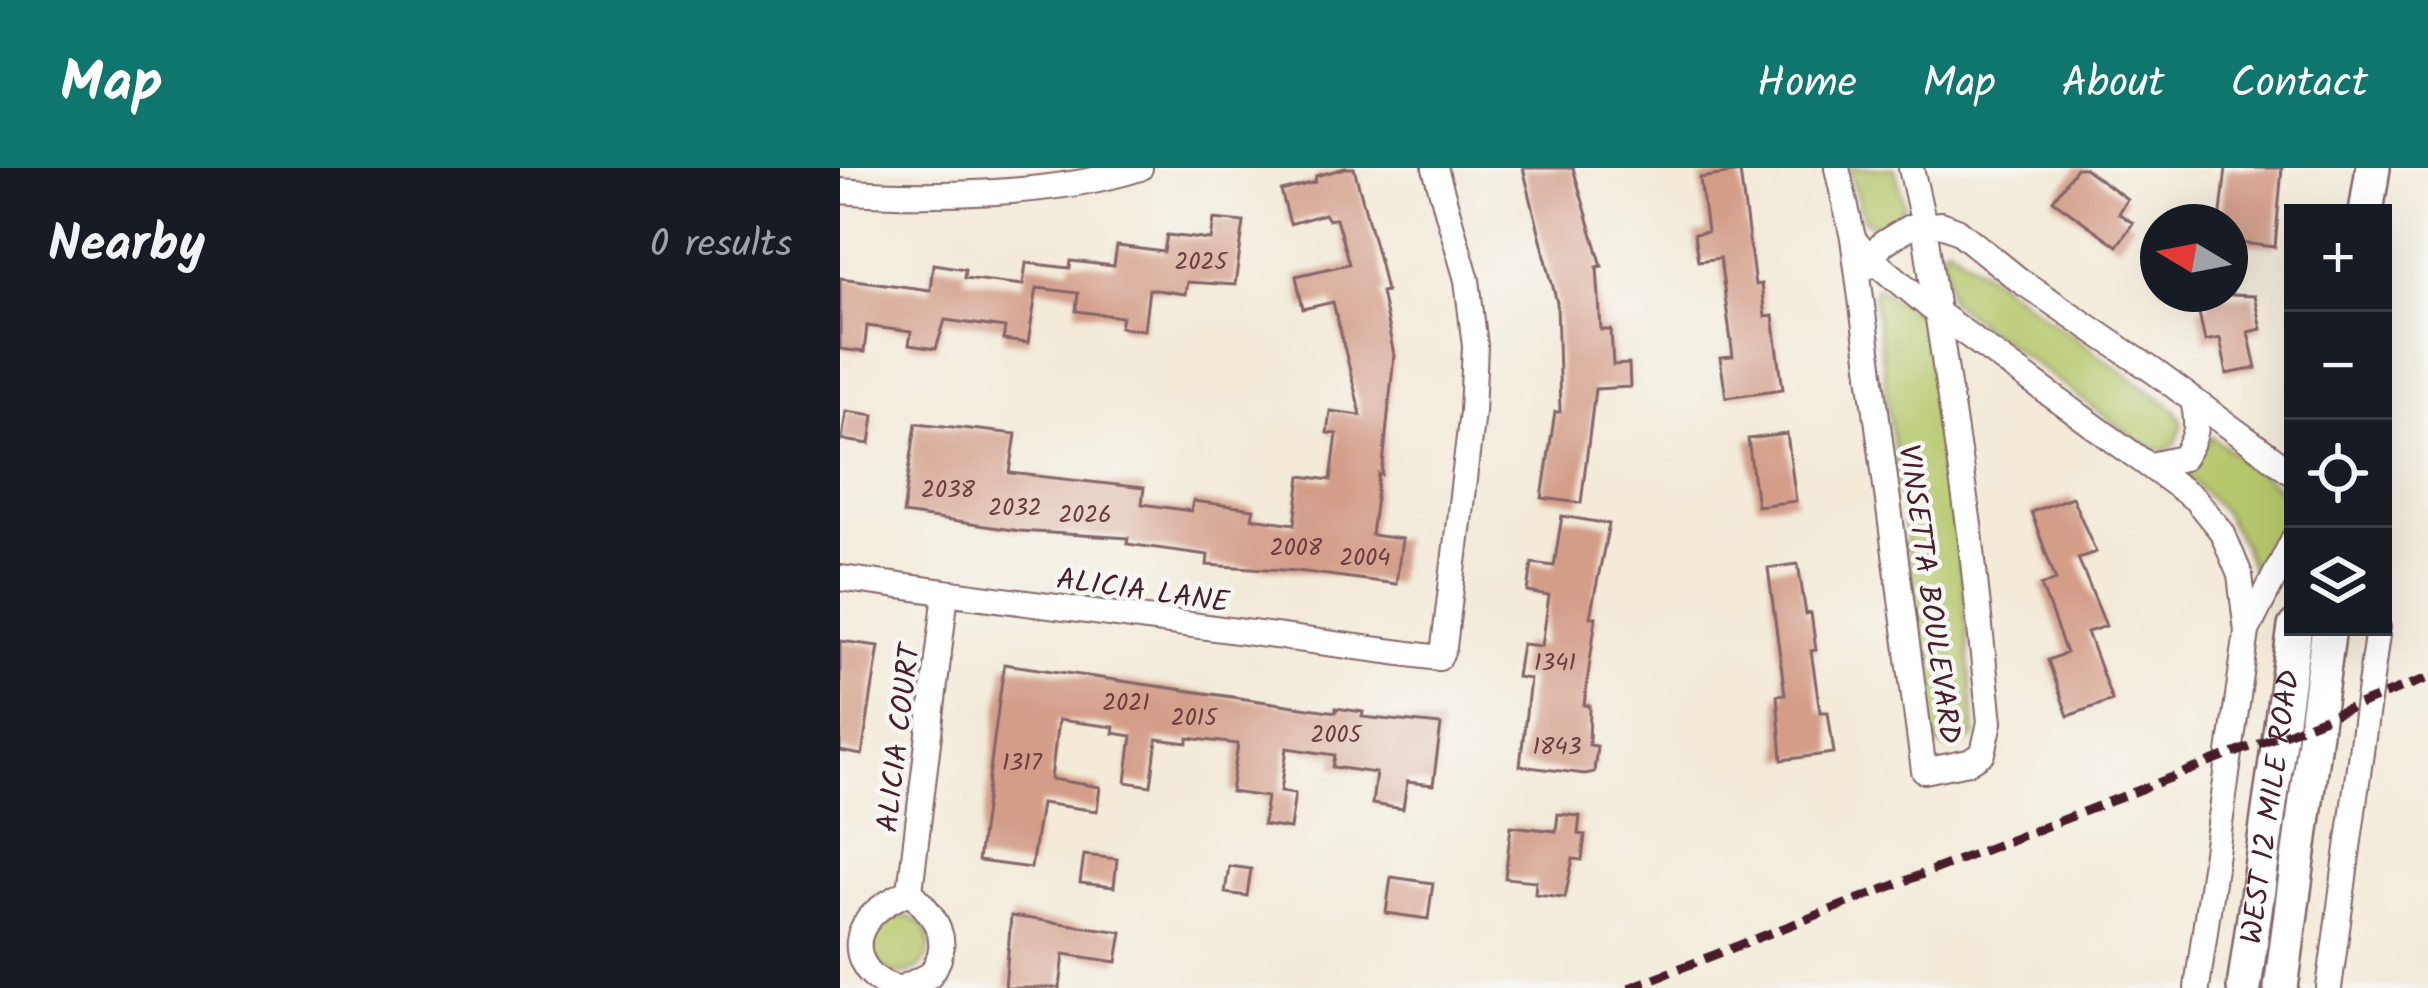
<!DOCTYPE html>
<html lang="en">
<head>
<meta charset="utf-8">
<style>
	:root { --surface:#171b24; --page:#20242c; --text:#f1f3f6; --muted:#9ea1a6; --line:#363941; --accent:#0f766e }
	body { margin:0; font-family:Kalam,sans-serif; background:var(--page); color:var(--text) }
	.controls { position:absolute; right:36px; top:36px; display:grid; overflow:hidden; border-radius:0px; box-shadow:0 12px 48px #0002 }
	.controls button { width:108px; height:108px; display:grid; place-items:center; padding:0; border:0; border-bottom:3px solid var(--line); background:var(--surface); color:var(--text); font:60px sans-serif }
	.compass { position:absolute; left:1300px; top:36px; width:108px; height:108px; border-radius:50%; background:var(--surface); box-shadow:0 12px 48px #0002; rotate:280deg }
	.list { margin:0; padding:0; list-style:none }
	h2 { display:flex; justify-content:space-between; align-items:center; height:156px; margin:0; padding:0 48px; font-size:51px }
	h2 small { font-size:39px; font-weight:400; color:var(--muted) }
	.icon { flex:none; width:66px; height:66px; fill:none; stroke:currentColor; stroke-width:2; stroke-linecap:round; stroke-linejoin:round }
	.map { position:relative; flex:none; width:1588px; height:820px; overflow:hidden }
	header { display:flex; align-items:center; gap:72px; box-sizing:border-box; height:168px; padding:0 60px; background:var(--accent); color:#fff }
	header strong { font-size:57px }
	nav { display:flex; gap:66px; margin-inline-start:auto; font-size:42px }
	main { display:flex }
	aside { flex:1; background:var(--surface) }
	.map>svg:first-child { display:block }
</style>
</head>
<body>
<header>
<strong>Map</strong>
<nav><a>Home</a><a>Map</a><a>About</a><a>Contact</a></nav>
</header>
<main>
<aside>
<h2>Nearby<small>0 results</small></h2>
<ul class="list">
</ul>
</aside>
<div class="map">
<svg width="1588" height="820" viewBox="0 0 1588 820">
	<rect width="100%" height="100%" fill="#f6f6f2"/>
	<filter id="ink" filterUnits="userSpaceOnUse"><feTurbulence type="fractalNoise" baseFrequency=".00833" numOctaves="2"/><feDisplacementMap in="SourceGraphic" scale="24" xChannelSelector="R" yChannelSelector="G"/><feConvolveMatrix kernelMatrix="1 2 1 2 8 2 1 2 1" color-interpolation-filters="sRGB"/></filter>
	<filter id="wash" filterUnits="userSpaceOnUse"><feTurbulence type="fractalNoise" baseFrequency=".004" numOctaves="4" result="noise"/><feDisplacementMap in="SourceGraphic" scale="48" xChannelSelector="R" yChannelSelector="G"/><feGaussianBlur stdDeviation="2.7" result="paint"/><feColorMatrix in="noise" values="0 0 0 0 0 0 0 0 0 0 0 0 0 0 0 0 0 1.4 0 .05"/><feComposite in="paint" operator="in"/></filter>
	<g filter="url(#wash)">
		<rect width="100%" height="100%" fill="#f3ead8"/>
		<path fill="#b6c86c" stroke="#80744c" stroke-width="3" d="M1009,0h46l9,36 -9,20 -16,4 -15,-8z
			M1107,77l229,165 7,14 -7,19 -12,7 -19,-4 -195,-145 -8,-52z
			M1037,119l45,30 2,6 40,271 11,142 -19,14 -17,-5 -7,-11 -59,-442z
			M1372,269l81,62 -1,10 -34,77 -16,-42 -20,-33 -38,-39z
			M32 777a29 29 0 1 1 58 0a29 29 0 1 1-58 0Z"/>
		<g id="blocks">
			<path fill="#d39d88" d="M505,0h9l26,96 6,27 -5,1 13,63 -12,120 -3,-1 -8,61 31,4 -6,45 -98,-13 -91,-6 1,-10 -81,-11 1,-6 -109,-7 -116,-17 13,-91 100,11 -6,39 134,15 -2,16 49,7 2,-10 61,8 -2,9 43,6 6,-48 30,4 6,-46 -10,-1 3,-22 31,4 -28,-113 -30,7 -7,-33 53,-12 -13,-46 -8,2 -4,-6 -34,10 -9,-33 34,-9 1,-6z
				M683,0h50l29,98 -5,1 4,63h10l2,35 16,-1 1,23 -35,2 -14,114 -39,-5 13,-86h5l-3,-109z
				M1236,0h8l43,31 -9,14 15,10 -16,23 -64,-46z
				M1386,0h56l-7,79 -41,-5 -4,-20h-10z
				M900,4l15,113 6,-1 4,33 8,-1 10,73 -57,8 -6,-39 13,-1 -13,-99 -22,3 -4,-27 13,-2 -7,-54z
				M374,51l30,3 -9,63 -48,-3 -2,12 -36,-5 -5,41 -24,-3 2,-10 -46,-6 2,-18 -41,-5 -9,55 -25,-3 2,-12 -60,-8 -9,29 -27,-4 2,-13 -44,-6 -3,26 -24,-3v-71l90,12 3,-26 32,5 -1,9 59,7 3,-22 44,5 1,-7 43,5 3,-20 47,6 3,-17 44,5z
				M1365,126l49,2 7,33 -13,3 8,36 -29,6 -7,-36 -15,3 -7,-33 10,-2z
				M6,243l28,4 -4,29 -28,-4z
				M947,266l9,67 -39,5 -9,-67z
				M1232,329l24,55 -18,6 28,68 -19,6 25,68 -44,16 -20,-56 18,-7 -25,-68 15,-5 -25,-68z
				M722,348l47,8 -19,93h6l-12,88 6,1 -1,39 8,1 -3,26 -9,2 -65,-8 10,-87 -13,-2 5,-33 20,2 7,-50 -21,-4 4,-29 22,3z
				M958,396l8,50 5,-1 5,37 -5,1 9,61h8l6,41 -52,7 -5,-65 8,-1 -17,-126z
				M0,473l39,5 -17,109 -22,-4z
				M164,496l332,48v-4l27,4 -1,5 79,8 -8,60 -26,-3 -4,27 -31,-5 4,-31 -43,-6 2,-12 -48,-7 -6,43 14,2 -5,36 -27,-4 4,-28 -36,-5 7,-48 -50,-6v5l-31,-4 -6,47 -25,-4 6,-46 -19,-3 1,-6 -56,-7 -7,59 49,8 -3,24 -56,-8 -10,65 -53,-7z
				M718,646l22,2 -2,18 7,1 -3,25 -9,-1 -8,38 -30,-3 1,-13 -31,-3 6,-52 45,5z
				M244,687l33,4 -3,28 -34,-4z
				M389,698l22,3 -4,27 -22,-3z
				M551,709l42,6 -5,36 -42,-6z
				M171,748l111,16 -5,30 -53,-8 -4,34h-55z"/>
		</g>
	</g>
	<g filter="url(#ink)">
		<use href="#blocks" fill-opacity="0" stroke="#856668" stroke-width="3"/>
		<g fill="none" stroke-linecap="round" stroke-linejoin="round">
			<g stroke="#856668" stroke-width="28">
				<path id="street" d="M997,0l16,70 71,533 45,-9 14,-9 7,-31 -20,-190 -46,-307 -13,-57
					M0,23c86,7 218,4 300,-23
					M1014,72l11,13 71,59 259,187 27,33 18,43 7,57 -50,356
					M1025,100l17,-24 26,-16 33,-4 16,6 61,49 137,93 138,101
					M1311,297l32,-7c14,-20 16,-33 10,-57
					M0,410l599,80 5,-11 28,-235 3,-66 -8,-66 -32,-112
					M1408,461l45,-89
					M70,723l36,-298
					M58,820c-32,-6 -52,-40 -30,-68 11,-14 26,-21 42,-29
					M62,820l28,-13c25,-34 5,-59 -20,-84
					M1489,820l49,-361"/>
			</g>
			<g stroke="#856668" stroke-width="38">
				<g id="secondary">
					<path d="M1526,45l7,-45"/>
					<path id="s1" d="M1404,820l51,-361"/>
					<path d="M1441,820l48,-361"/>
				</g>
			</g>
			<use href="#street" stroke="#fff" stroke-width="24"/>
			<use href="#secondary" stroke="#fff" stroke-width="33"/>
			<path stroke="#4a1f2b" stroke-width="9" stroke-dasharray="18 9" stroke-linecap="butt" d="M789,820l799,-310"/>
		</g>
	</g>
	<g text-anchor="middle" stroke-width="9" stroke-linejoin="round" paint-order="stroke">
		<g font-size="24" fill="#6c3e42">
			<text x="361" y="101">2025</text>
			<text x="108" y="329">2038</text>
			<text x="175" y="347">2032</text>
			<text x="245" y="354">2026</text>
			<text x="456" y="387">2008</text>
			<text x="525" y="397">2004</text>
			<text x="715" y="502">1341</text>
			<text x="286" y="542">2021</text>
			<text x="354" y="557">2015</text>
			<text x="496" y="574">2005</text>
			<text x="717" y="586">1843</text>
			<text x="182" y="602">1317</text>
		</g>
		<g font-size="30" fill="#4a1f2b" stroke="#f6f6f2">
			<text transform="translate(303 422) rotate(8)" y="10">ALICIA LANE</text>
			<text transform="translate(1090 426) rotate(82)" y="10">VINSETTA BOULEVARD</text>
			<text transform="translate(58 570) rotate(-83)" y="10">ALICIA COURT</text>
			<text dy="10" stroke="none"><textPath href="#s1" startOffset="183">WEST 12 MILE ROAD</textPath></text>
		</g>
	</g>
</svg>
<div class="controls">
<button>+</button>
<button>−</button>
<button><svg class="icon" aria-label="locate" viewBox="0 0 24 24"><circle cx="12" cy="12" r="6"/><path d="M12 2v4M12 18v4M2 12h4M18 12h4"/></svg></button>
<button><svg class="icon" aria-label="layers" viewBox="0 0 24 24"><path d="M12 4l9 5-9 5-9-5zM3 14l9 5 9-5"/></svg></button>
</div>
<svg class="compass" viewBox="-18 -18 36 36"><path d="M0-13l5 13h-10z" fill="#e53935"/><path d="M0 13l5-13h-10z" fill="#9ea1a6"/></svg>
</div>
</main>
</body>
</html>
